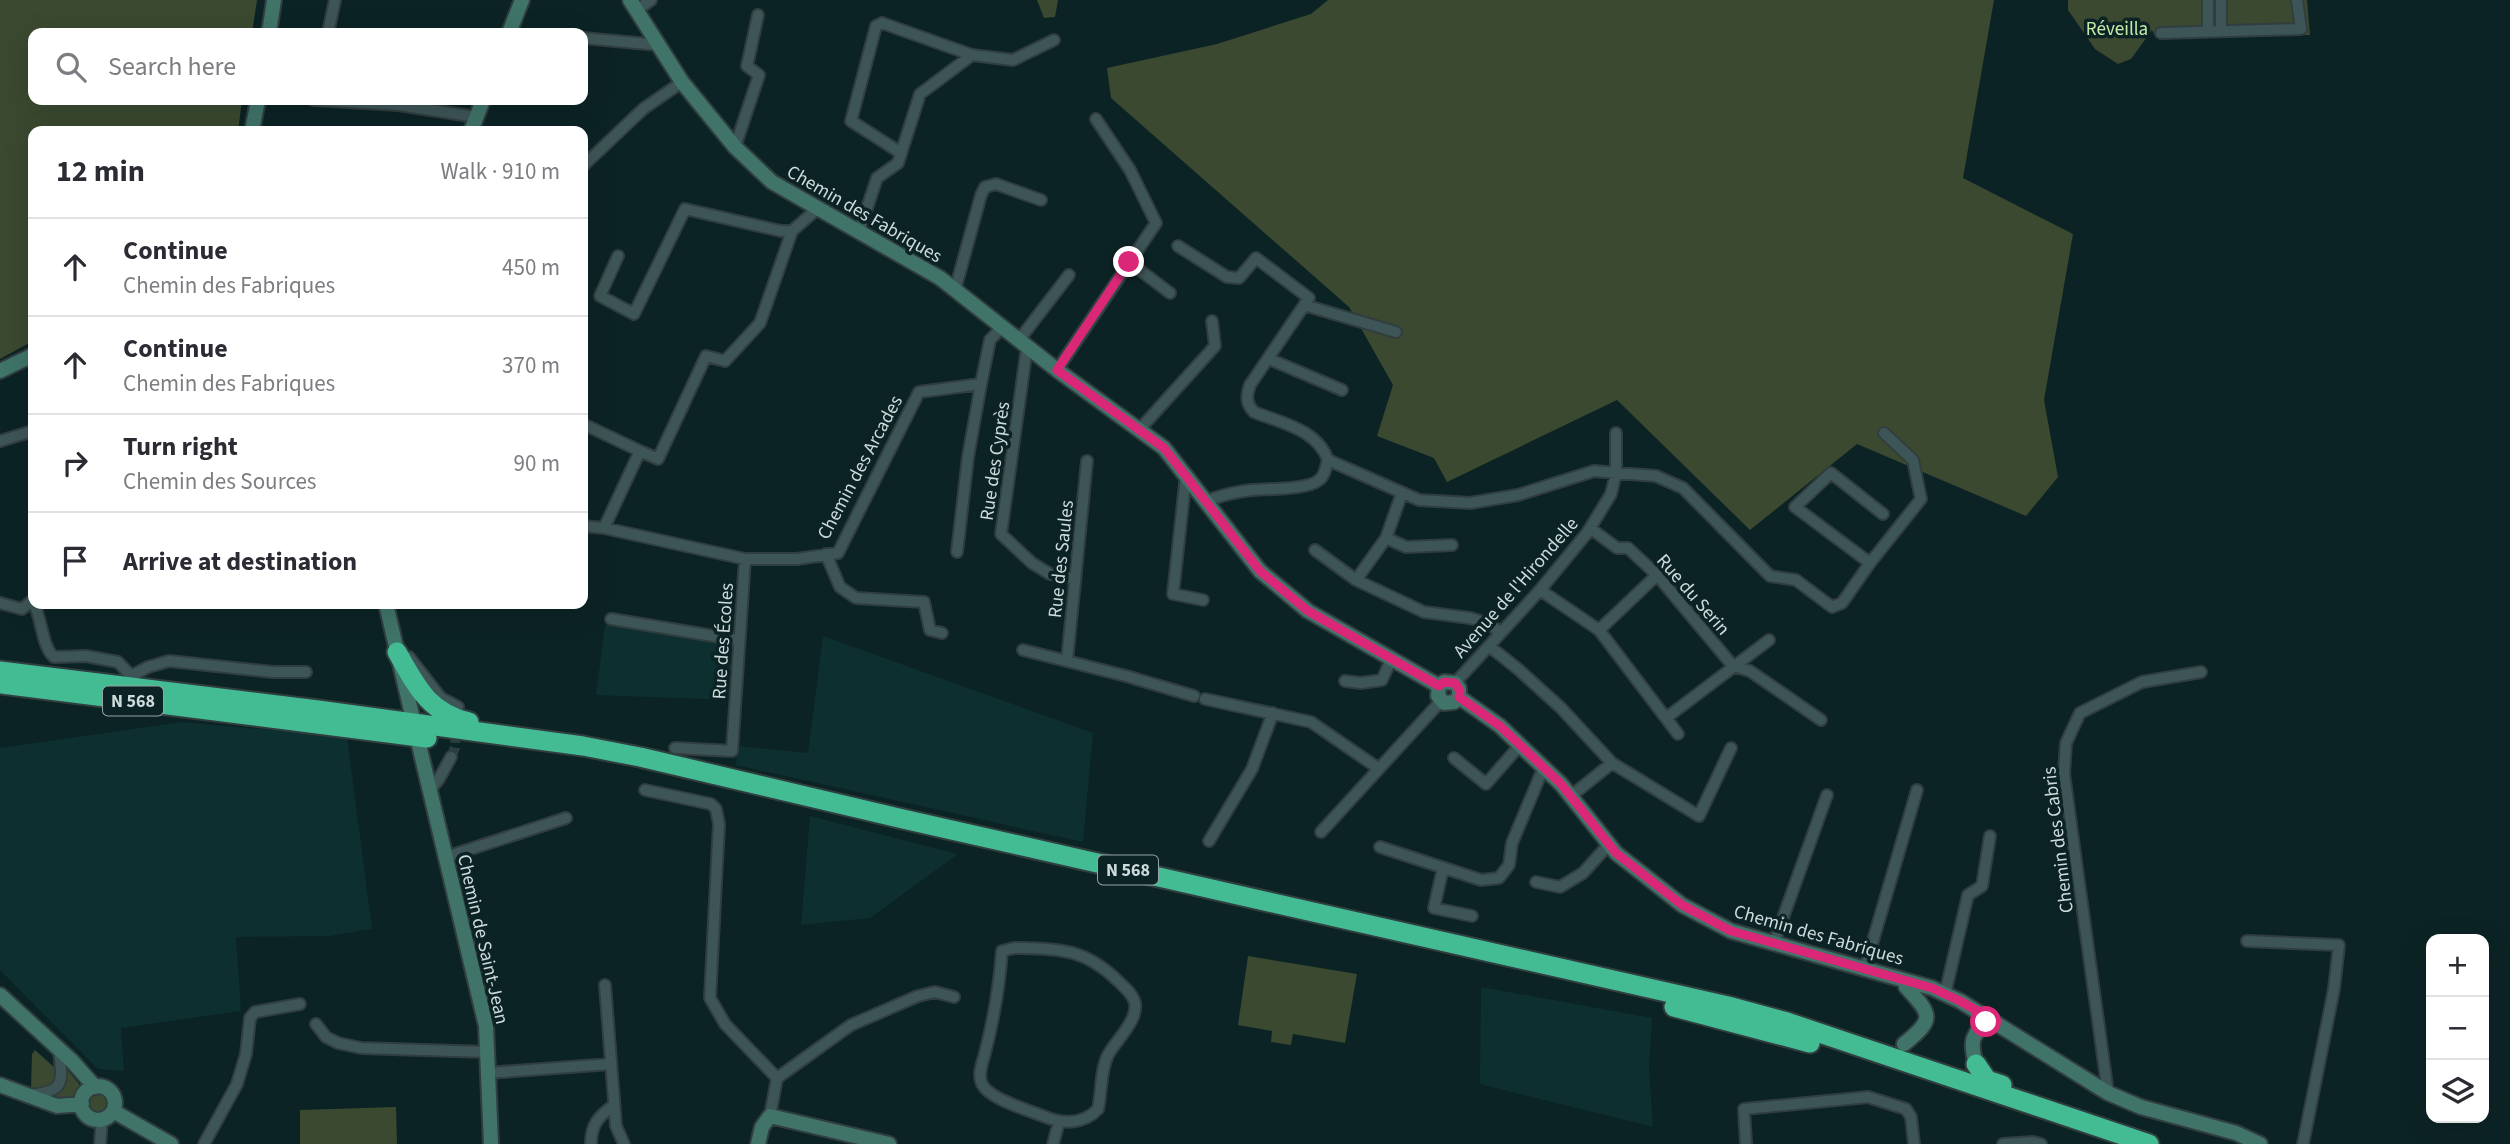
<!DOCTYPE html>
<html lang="en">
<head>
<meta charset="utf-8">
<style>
	:root { --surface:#fff; --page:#f2f2f3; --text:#2b2b33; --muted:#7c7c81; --line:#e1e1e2 }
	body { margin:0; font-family:"Source Sans 3",sans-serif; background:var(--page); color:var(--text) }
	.controls { position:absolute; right:21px; bottom:21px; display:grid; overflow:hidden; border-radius:14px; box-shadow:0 7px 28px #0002 }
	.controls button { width:63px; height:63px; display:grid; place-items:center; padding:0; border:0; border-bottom:2px solid var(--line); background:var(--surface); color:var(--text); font:35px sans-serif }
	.stop { position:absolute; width:21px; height:21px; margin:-16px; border:5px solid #db2777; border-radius:50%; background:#fff }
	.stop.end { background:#db2777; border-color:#fff; box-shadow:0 2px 7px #0008 }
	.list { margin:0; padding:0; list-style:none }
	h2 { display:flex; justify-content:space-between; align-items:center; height:91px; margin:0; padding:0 28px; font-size:30px }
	h2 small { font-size:23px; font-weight:400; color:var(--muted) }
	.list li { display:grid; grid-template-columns:46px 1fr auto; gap:21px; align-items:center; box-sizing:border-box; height:98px; padding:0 28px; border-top:2px solid var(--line) }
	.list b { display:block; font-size:26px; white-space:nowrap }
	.list p { margin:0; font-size:23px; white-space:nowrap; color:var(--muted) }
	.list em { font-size:23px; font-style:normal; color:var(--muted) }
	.icon { flex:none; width:38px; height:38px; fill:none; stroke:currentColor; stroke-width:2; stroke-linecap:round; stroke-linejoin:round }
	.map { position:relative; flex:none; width:2510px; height:1144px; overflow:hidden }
	.search { position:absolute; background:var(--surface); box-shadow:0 7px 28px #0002; left:28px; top:28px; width:560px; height:77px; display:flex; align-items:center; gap:18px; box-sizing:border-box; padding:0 24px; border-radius:14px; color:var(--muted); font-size:26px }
	.panel { position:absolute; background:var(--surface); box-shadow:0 7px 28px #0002; left:28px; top:126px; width:560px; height:483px; border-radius:14px }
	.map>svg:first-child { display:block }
</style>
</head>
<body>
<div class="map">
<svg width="2510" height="1144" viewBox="0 0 2510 1144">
	<rect width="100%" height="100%" fill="#0c2325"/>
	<path fill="#0d2f30" d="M605,625l129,18 -4,57 -134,-5z
		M823,636l270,97 -10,109 -347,-77 1,-19 71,7z
		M182,722l165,15 25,192 -43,7 -93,1 5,74 -120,17 3,43 -26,-2 -98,-99v-222z
		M810,816l128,33 20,5 -88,64 -69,7z
		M1481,987l171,31 -3,49 4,60 -173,-43z"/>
	<path fill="#3b4930" d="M0,0h257l-5,33h-219v67h209l-4,31h-205v210l-33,18z
		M1037,0h21l-3,17 -11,1z
		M1328,0h666l-31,178 110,56 -29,166 14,77 -32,39 -169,-72 -107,86 -133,-130 -170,82 -13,-24 -57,-22 16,-51 -44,-78 -238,-209 -4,-30 110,-24 94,-30z
		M2068,0h239l3,35 -155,1 -3,-6 -21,29 -13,5 -23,-15 -27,-39z
		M1248,956l109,18 -12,69 -52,-9 -2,11 -20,-3 1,-11 -34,-6z
		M35,1050l20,18 -1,16 -10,6 -13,-2 1,-34z
		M66,1068l13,16v9l-4,6h-18l-7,-3c13,-5 16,-15 16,-28z
		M88 1103a10 10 0 1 1 20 0a10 10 0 1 1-20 0Z
		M396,1107l1,37h-97v-34z"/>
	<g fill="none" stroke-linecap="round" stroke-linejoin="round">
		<path stroke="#293f40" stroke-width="10" stroke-dasharray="10 5" stroke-linecap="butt" d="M451,757l4,-9 1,-22"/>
		<g stroke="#313e3f" stroke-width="14">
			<path id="street" d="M2221,0v31
				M637,10l14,-10
				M2208,32v-32
				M328,33l7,-33
				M2161,33l140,-4 -4,-29
				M583,38l76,7
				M314,100l84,5 78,12
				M735,147l24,-72 -12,-9 11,-51
				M901,153l-50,-32 25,-95 6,-3 90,32 41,5 41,-20
				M583,166l60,-57 39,-27
				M859,232l18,-54 21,-15 22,-69 52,-39
				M1178,246l49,31 12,1 17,-20 53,40 -59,87c-4,11 -4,19 4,27 27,11 63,17 74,48 -2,6 -3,16 -9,20 -13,11 -57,8 -75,11 -13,2 -25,5 -37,10
				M618,256l-18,40 34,18 51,-105 96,22h11l25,-22
				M1129,262l41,31
				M955,290l26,-95 4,-8 11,-3 45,16
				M1304,305l92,27
				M1019,340l50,-65
				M1027,347l-26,187 31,29 18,11 25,5
				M1269,359l73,31
				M1057,370l99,-147 -26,-53 -34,-51
				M583,424l57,27
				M1139,430l76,-84 -3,-25
				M0,441l33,-10
				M1328,460l91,40 51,3 48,-8 76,-24 62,5 27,12 87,88 26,4 36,27 10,-4 28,-40 51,-64 -8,-39 -29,-27
				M1186,475l-13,119 30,6
				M583,526l21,2 141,31h52l41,-6 81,-161 62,-8 9,-44 12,-13
				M604,528l36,-77 18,8 48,-103 19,5 35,-38 32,-92
				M1590,528l27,20h11l29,27 76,91 17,5 71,49
				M1386,538l20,9 46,-2
				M1315,550l41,30 68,32 46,6 20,6 10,9
				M957,552l11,-95 13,-73
				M826,554l14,33 16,11 68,4 6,28 12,3
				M1870,563l-75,-56 36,-34 52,41
				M1356,580l30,-42 16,-45
				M1540,590l59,40 79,104
				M0,603l22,6 11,-9
				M34,604c8,15 8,43 20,53l32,-1 32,6 16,17
				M611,619l127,21
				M1599,630l58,-55
				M1489,646l29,23 43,39 51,55
				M1023,650l103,26 68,20
				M409,657l32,41 17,9
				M1067,661l20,-200
				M131,676l17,-9 21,-6 104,11h33
				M1345,681l16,2 21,-3 9,-20
				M1455,683l85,-93 47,-57 24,-39 5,-21v-40
				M1205,699l106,23 67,46
				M1666,718l103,-78
				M675,748l57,3 13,-192
				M1454,758l32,26 34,-39
				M430,790l9,-11 12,-22
				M645,790l66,14 5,5 3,15 -9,174 15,26 52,54
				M1571,796l41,-33 87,53 32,-68
				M1321,832l120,-131
				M1209,841l43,-72 21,-56
				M1380,847l101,33 18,-2 10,-13 3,-22 28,-67 6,-6
				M446,857l120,-39
				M1443,868l-9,40 38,8
				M1536,882l24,5 23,-14 26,-29
				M2247,941l92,4 -5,44 -31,155
				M1774,943l53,-148
				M1014,948c46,1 70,0 104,33 6,6 15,13 17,22 3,18 -19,37 -27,52 -8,16 -6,37 -10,54 -15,16 -36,15 -55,7 -15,-6 -54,-17 -61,-32 -4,-8 -1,-18 2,-27 10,-38 15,-67 18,-106z
				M1865,968l52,-178
				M605,985l11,141 8,18
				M1945,994l23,-99 14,-9 8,-50
				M316,1024l10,13 12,6 23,5 126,4
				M488,1073l123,-9
				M2108,1093l-44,-319 2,-31 14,-30 62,-31 59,-10
				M30,1095c37,-4 32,-14 29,-45
				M770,1116l7,-38 74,-53 67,-29 17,-4 19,5
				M100,1144l2,-24
				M204,1144l33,-60 9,-30 4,-36 5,-6 45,-8
				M591,1144c0,-20 8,-28 23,-39
				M1053,1144l6,-22
				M1746,1144l-2,-35 124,-12 38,12 5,8 3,27
				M2003,1144l30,-2 8,2"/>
		</g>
		<g stroke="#313e3f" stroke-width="18">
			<path id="secondary" d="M630,0l52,82 53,65 37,35 168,96 117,92 107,78 96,123 48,40 131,75
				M269,33l5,-33
				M509,33l13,-33
				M252,131l6,-31
				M471,131l12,-31
				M0,371l33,-16
				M386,604l26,111
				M1439,686l-1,10 6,7 10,-1 5,-5
				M1439,686l5,-4 11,1 4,5v9
				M1459,697l41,29 61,58 55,69 66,52 49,26 201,57 28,13 148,92 33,14 95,26 24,11
				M419,745l67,281 5,118
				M0,995l72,66 23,26
				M1904,1044c31,-25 28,-29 2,-57l1,-6
				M1976,1064c-7,-24 -4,-29 14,-46
				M0,1085l57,21 25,-2
				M81 1103a17 17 0 1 1 34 0a17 17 0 1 1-34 0Z
				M113,1111l58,33
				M758,1144l4,-17 8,-11 119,28"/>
		</g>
		<g stroke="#313e3f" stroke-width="23">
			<path id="highway" d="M397,652c20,35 31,60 72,70
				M0,671l318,39 265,36 57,11 263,62 825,187 59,16 362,122
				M2,684l425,54
				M1674,1007l136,36
				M1976,1064l11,16 15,5"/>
		</g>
		<use href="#street" stroke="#3e5557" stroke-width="10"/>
		<use href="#secondary" stroke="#407469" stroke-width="14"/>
		<use href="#highway" stroke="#43bc94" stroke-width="19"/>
	</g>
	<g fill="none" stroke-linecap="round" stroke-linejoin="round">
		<path stroke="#db2777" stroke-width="9" d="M1129,262l-72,108 107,78 96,123 48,40 131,75 5,-4 11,1 5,8 -1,6 41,29 61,58 55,69 66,52 49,26 201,57 28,13 30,17 -4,4"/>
	</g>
	<g text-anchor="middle" stroke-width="7" stroke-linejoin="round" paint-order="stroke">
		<g fill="#0c2325" stroke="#94a4a5" stroke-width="2">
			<rect x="103" y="686.5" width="60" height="29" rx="5"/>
			<rect x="1098" y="855.5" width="60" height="29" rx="5"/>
		</g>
		<g font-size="18" font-weight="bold" fill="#cedbdc">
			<text x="133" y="707">N 568</text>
			<text x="1128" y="876">N 568</text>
		</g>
		<g font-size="19" fill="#c4eba7" stroke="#0c2325">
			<text x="2117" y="35">Réveilla</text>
		</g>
		<g font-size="19" fill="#cedbdc" stroke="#0c2325">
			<text transform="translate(865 213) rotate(30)" y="7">Chemin des Fabriques</text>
			<text transform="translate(994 461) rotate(-82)" y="7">Rue des Cyprès</text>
			<text transform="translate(859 467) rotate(-62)" y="7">Chemin des Arcades</text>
			<text transform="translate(1060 559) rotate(-84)" y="7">Rue des Saules</text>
			<text transform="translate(1515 587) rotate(-49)" y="7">Avenue de l'Hirondelle</text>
			<text transform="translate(1694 594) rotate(49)" y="7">Rue du Serin</text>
			<text transform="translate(722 641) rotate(-86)" y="7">Rue des Écoles</text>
			<text transform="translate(2057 840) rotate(-97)" y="7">Chemin des Cabris</text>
			<text transform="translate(1819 934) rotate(16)" y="7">Chemin des Fabriques</text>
			<text transform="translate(484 939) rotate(77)" y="7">Chemin de Saint-Jean</text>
		</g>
	</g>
</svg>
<div class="controls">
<button>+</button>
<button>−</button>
<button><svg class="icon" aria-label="layers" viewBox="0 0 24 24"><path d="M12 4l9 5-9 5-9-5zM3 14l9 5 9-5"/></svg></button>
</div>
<div class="stop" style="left:1986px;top:1022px"></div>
<div class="stop end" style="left:1129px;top:262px"></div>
<div class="search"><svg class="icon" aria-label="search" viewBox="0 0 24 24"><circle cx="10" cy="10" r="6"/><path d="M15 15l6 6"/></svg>Search here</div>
<section class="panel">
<h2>12 min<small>Walk · 910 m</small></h2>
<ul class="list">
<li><svg class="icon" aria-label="ahead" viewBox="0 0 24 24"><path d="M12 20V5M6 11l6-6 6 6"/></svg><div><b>Continue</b><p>Chemin des Fabriques</p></div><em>450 m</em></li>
<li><svg class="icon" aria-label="ahead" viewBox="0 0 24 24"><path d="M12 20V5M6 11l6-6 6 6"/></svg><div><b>Continue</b><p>Chemin des Fabriques</p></div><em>370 m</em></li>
<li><svg class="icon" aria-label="right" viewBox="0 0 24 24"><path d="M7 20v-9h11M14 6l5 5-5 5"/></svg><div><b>Turn right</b><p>Chemin des Sources</p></div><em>90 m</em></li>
<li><svg class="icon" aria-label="arrive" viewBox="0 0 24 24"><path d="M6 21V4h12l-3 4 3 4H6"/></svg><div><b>Arrive at destination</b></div></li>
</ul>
</section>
</div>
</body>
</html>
